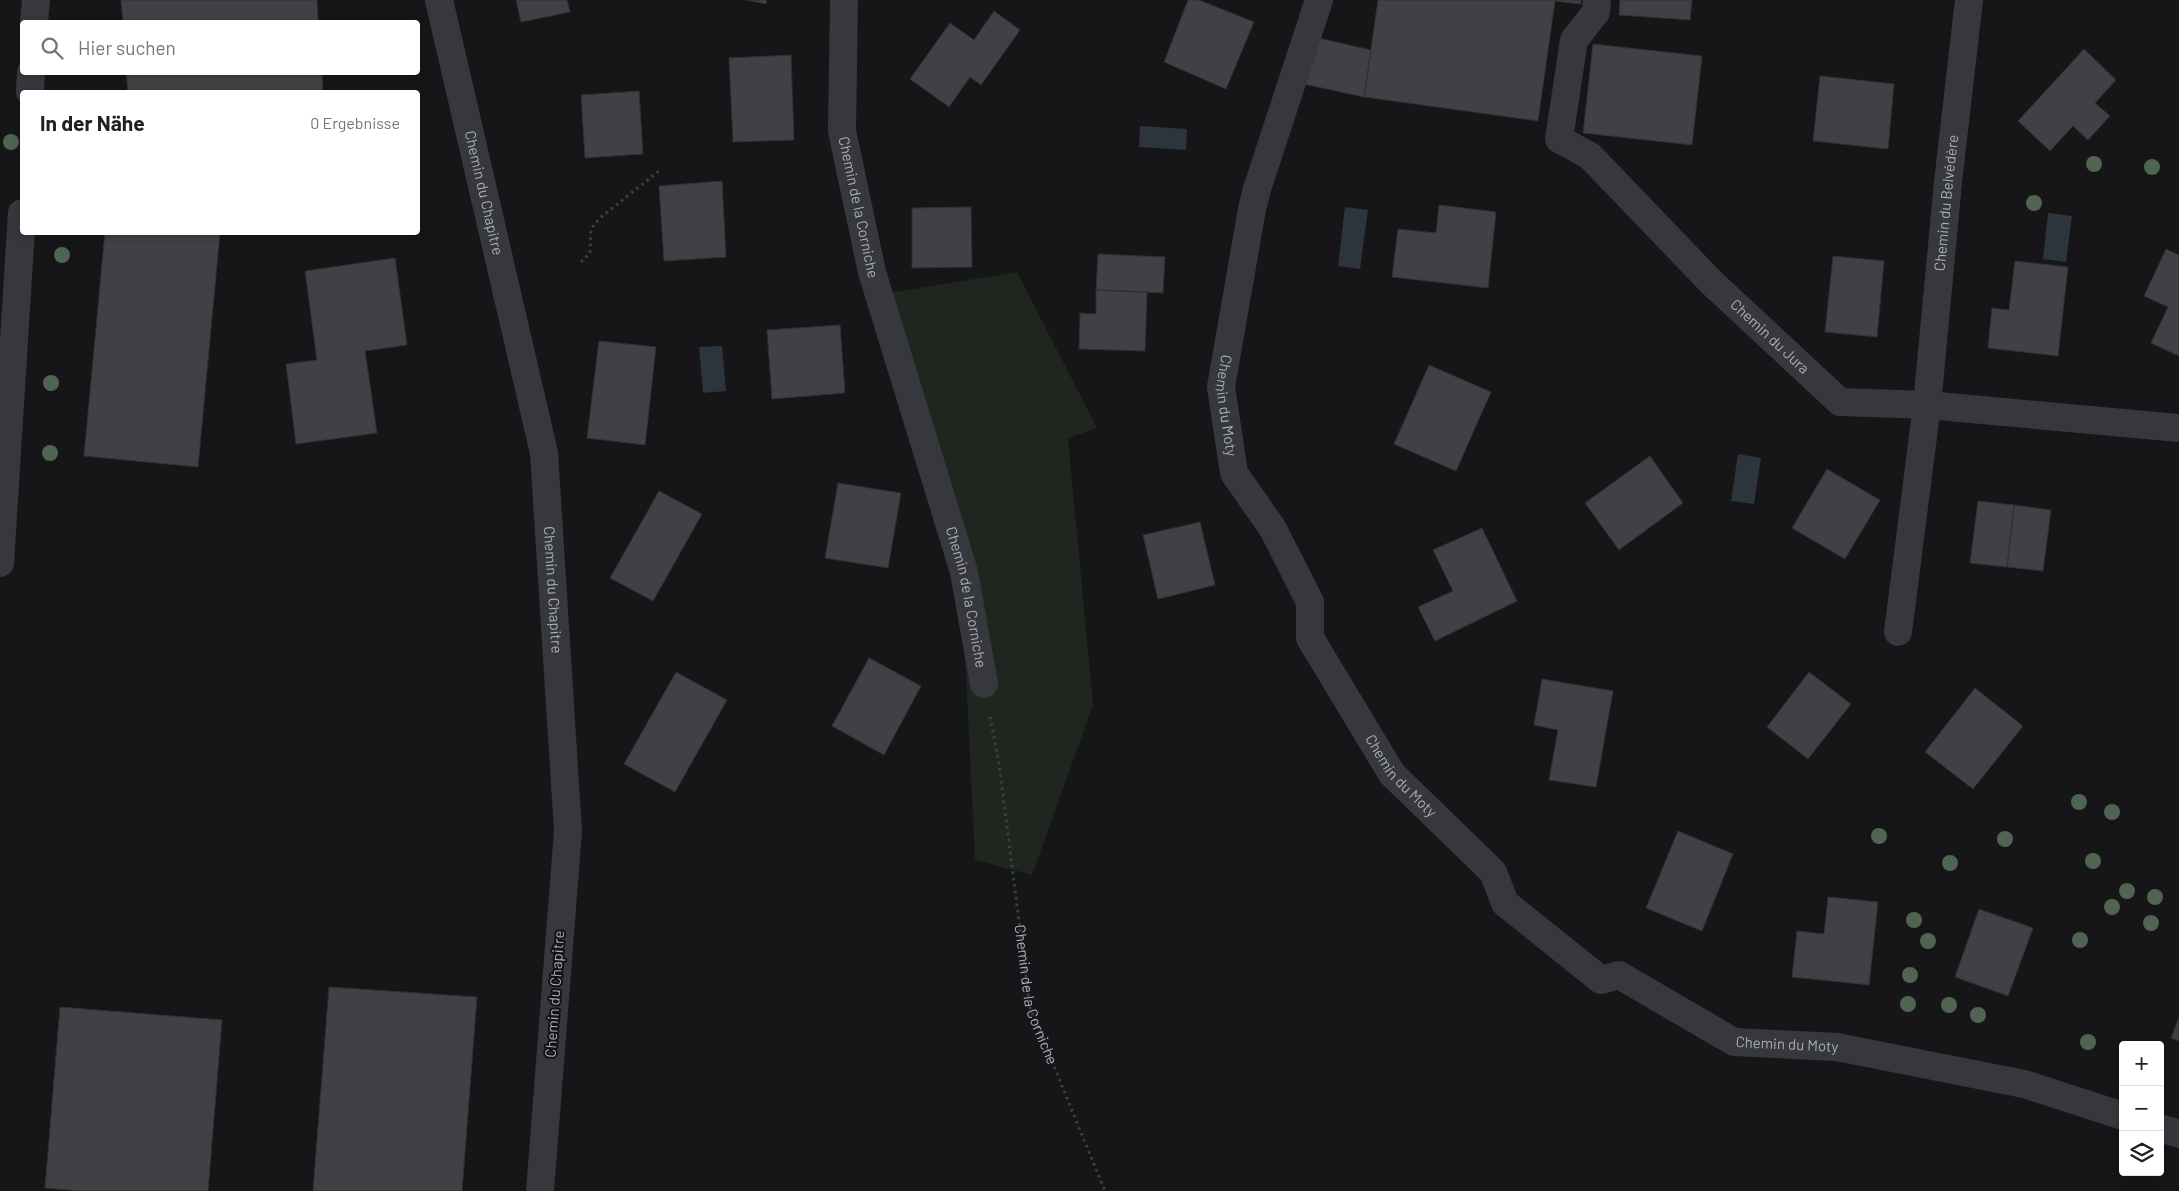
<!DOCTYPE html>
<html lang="de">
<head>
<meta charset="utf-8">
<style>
	:root { --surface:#fff; --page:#f2f2f2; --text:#202124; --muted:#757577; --line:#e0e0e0 }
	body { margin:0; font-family:Barlow,sans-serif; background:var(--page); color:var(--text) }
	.controls { position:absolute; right:15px; bottom:15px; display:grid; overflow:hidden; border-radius:5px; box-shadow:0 2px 8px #0003 }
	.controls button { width:45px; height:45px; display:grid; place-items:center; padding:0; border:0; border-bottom:1px solid var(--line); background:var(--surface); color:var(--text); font:25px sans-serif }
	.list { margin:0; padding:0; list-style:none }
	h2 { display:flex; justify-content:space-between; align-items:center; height:65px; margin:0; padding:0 20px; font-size:21px }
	h2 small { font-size:16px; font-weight:400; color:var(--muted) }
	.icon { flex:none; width:28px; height:28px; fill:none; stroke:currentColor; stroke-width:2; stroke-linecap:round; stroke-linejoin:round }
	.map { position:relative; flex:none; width:2179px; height:1191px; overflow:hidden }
	.search { position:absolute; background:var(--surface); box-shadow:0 2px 8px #0003; left:20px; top:20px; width:400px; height:55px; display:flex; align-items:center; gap:12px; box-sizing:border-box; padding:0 18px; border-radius:5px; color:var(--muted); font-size:19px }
	.panel { position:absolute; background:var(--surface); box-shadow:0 2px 8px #0003; left:20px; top:90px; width:400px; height:145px; border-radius:5px }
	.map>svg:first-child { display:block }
</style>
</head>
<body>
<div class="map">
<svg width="2179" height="1191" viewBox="0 0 2179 1191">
	<rect width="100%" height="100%" fill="#161618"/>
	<path fill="#1e261f" d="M1017,272l80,156 -29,10 25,267 -61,170 -57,-15 -11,-228 -75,-339z"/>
	<path fill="#2c353c" d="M1140,126l47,3 -1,21 -47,-3z
		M1345,207l23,3 -8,59 -22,-3z
		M2048,213l24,3 -6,46 -23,-3z
		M722,346l4,45 -23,2 -4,-46z
		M1738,454l23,4 -7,46 -23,-3z"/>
	<path fill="#404145" stroke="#303034" d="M121,0h196l1,22h-195z
		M516,0h51l3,12 -49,10z
		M746,0h21l-1,4z
		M1188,0h11l55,22 -28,67 -62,-27z
		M1378,0h203v4l-26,-3 -17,120 -174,-24z
		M1620,0h72l-2,20 -71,-5z
		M994,11l26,19 -39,55 -11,-8 -21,30 -39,-28 40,-56 24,17z
		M1310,36l61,14 -7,47 -65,-14z
		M1593,44l109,12 -10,89 -109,-12z
		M2084,49l32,31 -21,23 15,13 -22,24 -15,-14 -23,25 -32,-30z
		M791,55l3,85 -61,2 -4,-84z
		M126,72h196l1,20h-195z
		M1820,76l74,8 -6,65 -75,-8z
		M639,91l4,63 -58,4 -4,-63z
		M722,181l4,76 -62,4 -5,-75z
		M1439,205l57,7 -8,76 -96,-11 6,-48 38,4z
		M971,207l1,60 -60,1v-60z
		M105,232l115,1 -22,234 -114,-11z
		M2166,249l13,6v101l-28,-13 17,-36 -24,-11z
		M1098,254l67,3 -2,36 -67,-3z
		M1833,256l51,5 -7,76 -52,-5z
		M395,258l12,87 -42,6 12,82 -81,11 -10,-80 31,-4 -12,-89z
		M2015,261l53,6 -10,89 -70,-8 4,-40 17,2z
		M1096,290l51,2 -2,59 -66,-2 1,-36 16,1z
		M840,325l5,68 -73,6 -5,-69z
		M599,341l57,6 -11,98 -58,-7z
		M1429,365l62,27 -35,79 -62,-27z
		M1650,456l33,47 -64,47 -34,-47z
		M1827,469l53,31 -35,59 -53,-31z
		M838,483l63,10 -13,75 -63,-10z
		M659,491l43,23 -49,87 -43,-23z
		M1978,501l36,4 -7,62 -37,-4z
		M2014,505l37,5 -8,61 -36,-4z
		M1200,522l15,63 -57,14 -15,-64z
		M1482,528l35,73 -82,40 -17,-34 35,-16 -20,-41z
		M869,658l52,28 -37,69 -52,-29z
		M676,672l51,28 -52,92 -51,-28z
		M1809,672l42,32 -43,55 -41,-32z
		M1542,679l71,12 -17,96 -47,-7 9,-50 -24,-5z
		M1975,688l48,38 -50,63 -48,-37z
		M1678,831l55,23 -31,77 -56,-23z
		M1828,897l50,5 -9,83 -77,-8 5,-46 27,3z
		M1979,909l54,19 -25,68 -53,-19z
		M329,987l148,10 -15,194h-149z
		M60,1007l162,13 -14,171h-128l-35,-3z
		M2179,1017v24l-8,-3z"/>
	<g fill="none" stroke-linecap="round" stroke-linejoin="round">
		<g stroke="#3d3f44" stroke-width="3" stroke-dasharray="2.5 4" stroke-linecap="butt">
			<path d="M581,262l9,-9 1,-24 9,-11 60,-48"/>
			<path id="s1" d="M990,717l9,46 31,245 75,183"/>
		</g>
		<g stroke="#37383d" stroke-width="28">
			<path id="s2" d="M439,0l105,453 24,378 -28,360"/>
			<path id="s3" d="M844,0l-2,131 30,141 92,300 20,112"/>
			<path id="s4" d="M1319,0l-62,189 -5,20 -31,178 13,86 39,56 37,73v36l82,136 101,98 12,31 96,77 18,-5 115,67 103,5 187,37 99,32"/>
			<path id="s5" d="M1597,0l-1,12 -22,28 -15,99 31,17 121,126 129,120 87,3 252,23"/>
			<path d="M34,22l2,-22"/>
			<path d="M30,92l1,-20"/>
			<path d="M0,563l22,-350"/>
			<path id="s6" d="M1898,632l29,-227 21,-223 21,-182"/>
			<path d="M2160,1128l19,6"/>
		</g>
	</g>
	<g fill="#506452">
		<circle cx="11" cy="142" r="8"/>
		<circle cx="2094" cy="164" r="8"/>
		<circle cx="2152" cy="167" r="8"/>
		<circle cx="2034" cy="203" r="8"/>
		<circle cx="62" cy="255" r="8"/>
		<circle cx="51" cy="383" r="8"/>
		<circle cx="50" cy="453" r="8"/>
		<circle cx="2079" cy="802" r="8"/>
		<circle cx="2112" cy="812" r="8"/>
		<circle cx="1879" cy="836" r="8"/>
		<circle cx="2005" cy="839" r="8"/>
		<circle cx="2093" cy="861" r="8"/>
		<circle cx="1950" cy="863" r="8"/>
		<circle cx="2127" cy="891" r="8"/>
		<circle cx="2155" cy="897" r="8"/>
		<circle cx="2112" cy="907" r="8"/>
		<circle cx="1914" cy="920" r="8"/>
		<circle cx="2151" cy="923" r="8"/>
		<circle cx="2080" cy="940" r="8"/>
		<circle cx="1928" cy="941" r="8"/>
		<circle cx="1910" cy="975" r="8"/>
		<circle cx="1908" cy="1004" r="8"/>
		<circle cx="1949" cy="1005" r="8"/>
		<circle cx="1978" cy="1015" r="8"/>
		<circle cx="2088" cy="1042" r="8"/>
	</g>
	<g text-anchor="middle" stroke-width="4" stroke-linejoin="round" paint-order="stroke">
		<g font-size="15" fill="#a8adb8" stroke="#111113">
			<text dy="5" stroke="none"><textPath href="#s2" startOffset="198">Chemin du Chapitre</textPath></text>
			<text dy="5" stroke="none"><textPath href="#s6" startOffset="432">Chemin du Belvédère</textPath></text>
			<text dy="5" stroke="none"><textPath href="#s3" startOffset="209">Chemin de la Corniche</textPath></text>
			<text dy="5" stroke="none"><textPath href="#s5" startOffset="438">Chemin du Jura</textPath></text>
			<text dy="5" stroke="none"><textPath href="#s4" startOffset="419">Chemin du Moty</textPath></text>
			<text dy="5" stroke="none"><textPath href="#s2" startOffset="602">Chemin du Chapitre</textPath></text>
			<text dy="5" stroke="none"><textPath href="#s3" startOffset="614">Chemin de la Corniche</textPath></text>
			<text dy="5" stroke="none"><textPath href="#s4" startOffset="839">Chemin du Moty</textPath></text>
			<text transform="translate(555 994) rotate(-86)" y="5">Chemin du Chapitre</text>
			<text dy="5" stroke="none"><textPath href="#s1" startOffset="282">Chemin de la Corniche</textPath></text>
			<text dy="5" stroke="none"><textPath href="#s4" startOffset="1334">Chemin du Moty</textPath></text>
		</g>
	</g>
</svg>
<div class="controls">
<button>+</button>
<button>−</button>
<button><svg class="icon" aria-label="layers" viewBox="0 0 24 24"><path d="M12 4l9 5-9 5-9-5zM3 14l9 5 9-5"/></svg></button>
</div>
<div class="search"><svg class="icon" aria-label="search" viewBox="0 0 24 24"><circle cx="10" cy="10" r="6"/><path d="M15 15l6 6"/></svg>Hier suchen</div>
<section class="panel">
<h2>In der Nähe<small>0 Ergebnisse</small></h2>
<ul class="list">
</ul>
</section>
</div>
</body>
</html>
